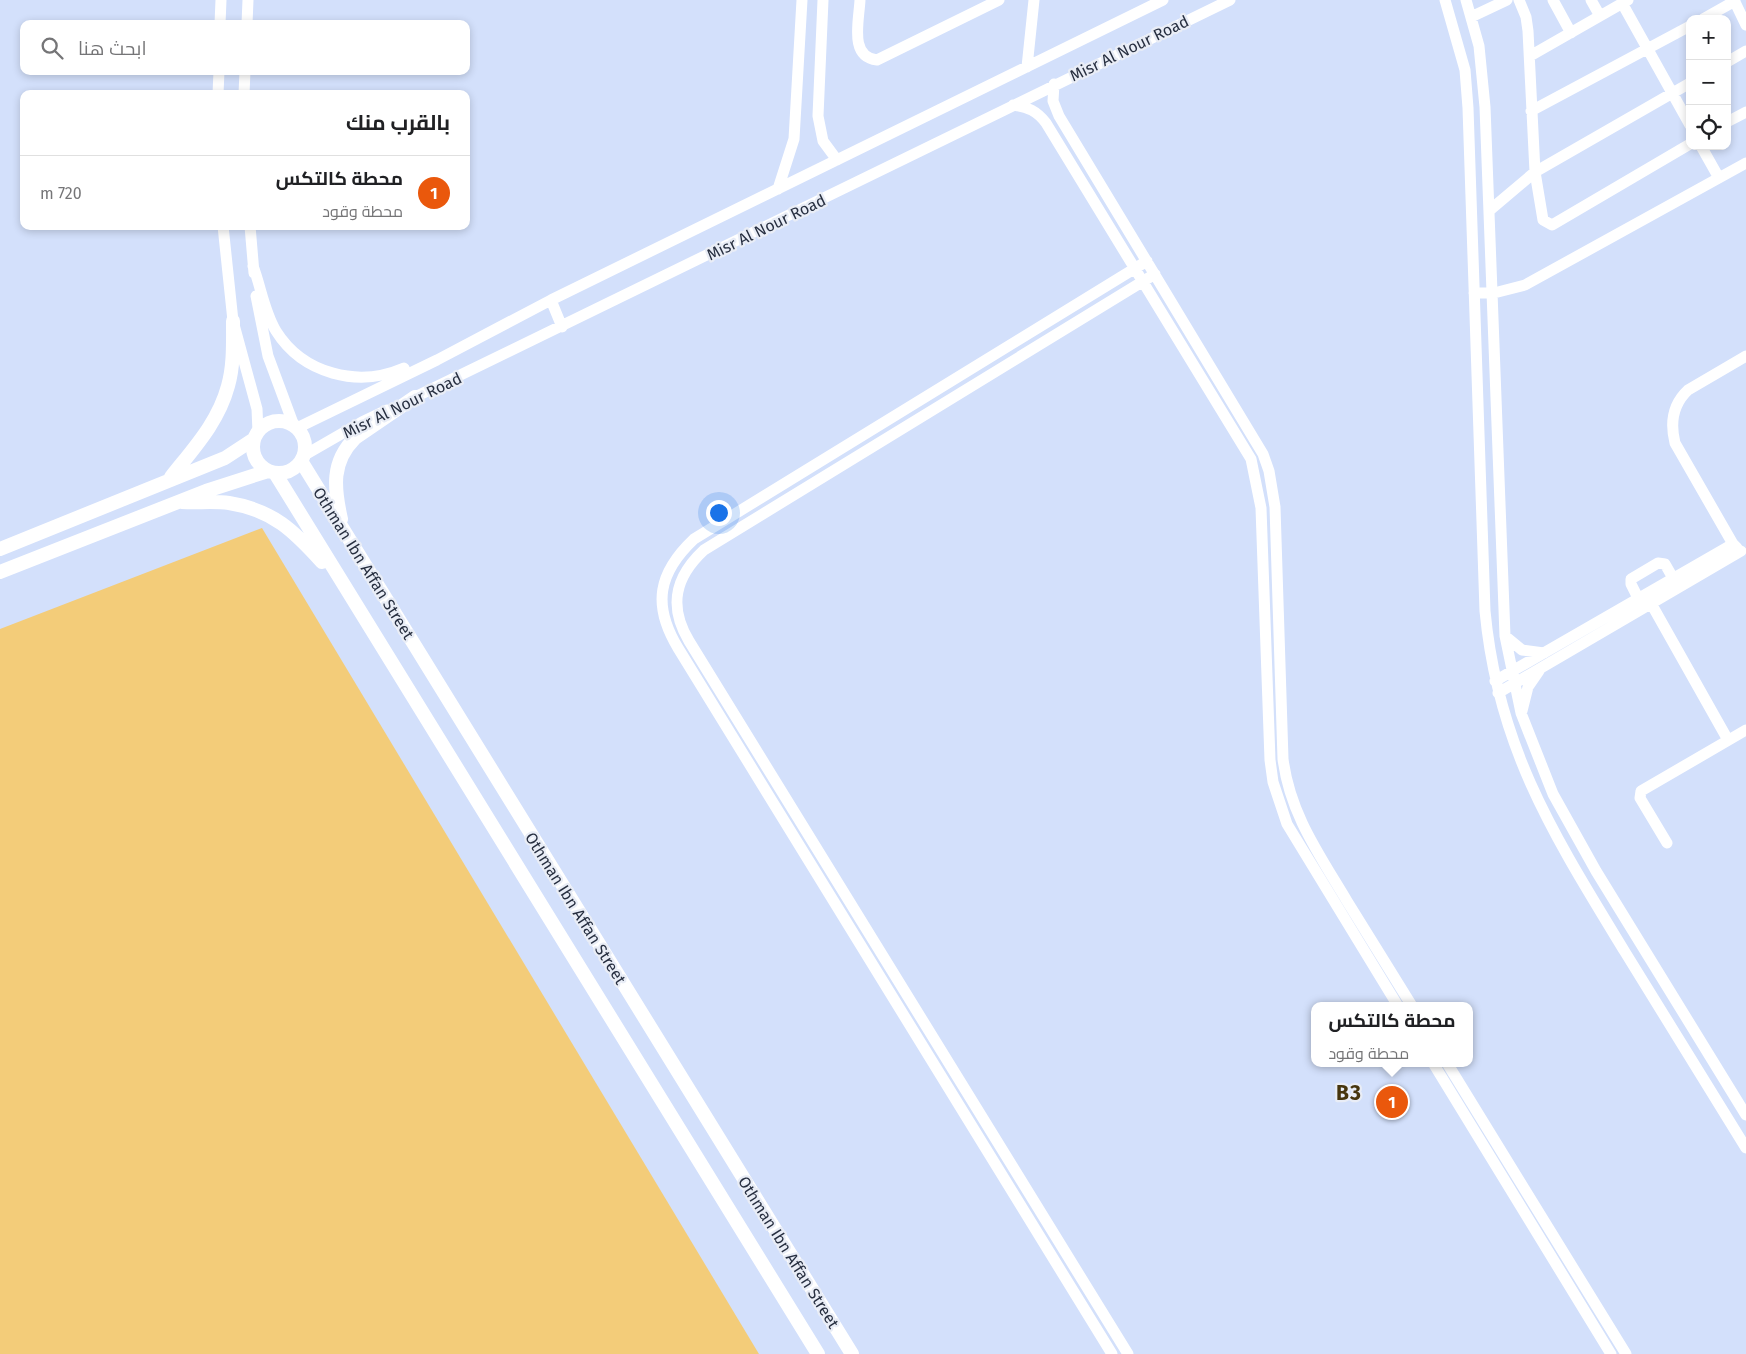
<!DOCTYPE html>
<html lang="ar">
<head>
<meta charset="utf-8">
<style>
	:root { --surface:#fff; --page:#f6f6f6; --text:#202124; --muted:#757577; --line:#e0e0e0; --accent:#ea580c }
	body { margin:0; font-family:"Fira Sans",Cairo,sans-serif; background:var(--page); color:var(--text); direction:rtl }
	.controls { position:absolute; right:15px; top:15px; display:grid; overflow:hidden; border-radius:10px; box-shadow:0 2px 8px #0003 }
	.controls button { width:45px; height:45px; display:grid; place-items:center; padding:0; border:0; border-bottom:1px solid var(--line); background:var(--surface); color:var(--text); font:25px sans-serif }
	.you { position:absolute; left:718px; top:512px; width:18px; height:18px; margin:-12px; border:4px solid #fff; border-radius:50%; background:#1a73e8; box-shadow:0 0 0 8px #1a73e833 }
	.badge { display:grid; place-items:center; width:32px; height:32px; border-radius:50%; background:var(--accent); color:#fff; font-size:16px; font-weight:700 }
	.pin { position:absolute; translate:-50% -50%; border:2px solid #fff; box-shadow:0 1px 5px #0006 }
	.popup { position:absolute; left:1311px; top:1002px; width:162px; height:65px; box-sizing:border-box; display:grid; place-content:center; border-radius:10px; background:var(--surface); filter:drop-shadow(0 1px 4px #0005); font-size:16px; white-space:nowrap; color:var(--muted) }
	.popup b { font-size:19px; color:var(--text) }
	.popup::after { content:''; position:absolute; left:50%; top:100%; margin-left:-10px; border:10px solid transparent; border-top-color:var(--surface) }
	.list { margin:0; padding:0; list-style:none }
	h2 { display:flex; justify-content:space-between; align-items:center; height:65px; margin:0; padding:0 20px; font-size:21px }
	h2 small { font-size:16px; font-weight:400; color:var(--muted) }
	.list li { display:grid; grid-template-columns:32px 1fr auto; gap:15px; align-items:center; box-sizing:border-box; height:75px; padding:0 20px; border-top:1px solid var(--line) }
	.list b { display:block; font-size:19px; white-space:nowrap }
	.list p { margin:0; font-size:16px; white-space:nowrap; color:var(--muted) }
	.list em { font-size:16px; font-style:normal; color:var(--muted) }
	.icon { flex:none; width:28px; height:28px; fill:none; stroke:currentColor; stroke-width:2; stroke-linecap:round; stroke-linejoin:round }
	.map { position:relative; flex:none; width:1746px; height:1354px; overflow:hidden; direction:ltr }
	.search { position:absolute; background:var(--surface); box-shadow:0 2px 8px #0003; left:20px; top:20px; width:450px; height:55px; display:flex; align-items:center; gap:12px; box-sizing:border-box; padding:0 18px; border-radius:10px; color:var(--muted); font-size:19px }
	.panel { position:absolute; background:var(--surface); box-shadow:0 2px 8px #0003; left:20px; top:90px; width:450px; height:140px; border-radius:10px; direction:rtl }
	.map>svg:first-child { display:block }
</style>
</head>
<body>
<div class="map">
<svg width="1746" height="1354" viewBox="0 0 1746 1354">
	<rect width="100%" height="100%" fill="#d3e0fb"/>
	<path fill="#f3cc79" d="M262,528l497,826h-759v-725z"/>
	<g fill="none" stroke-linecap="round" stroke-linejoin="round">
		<path stroke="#fff" stroke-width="11" d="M823,0l-5,116 5,25 14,19
			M860,0c-1,21 -11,57 17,60l122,-60
			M1445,0l20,70 3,38 17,503c13,138 70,226 140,341 41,66 81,131 121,196
			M1466,0l13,46 6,61 20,529 16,77 32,81 43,77 150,244
			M1519,0l7,17 2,14 7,141 8,48 9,5 138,-81
			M1553,0l18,33
			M1591,0l9,16
			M1734,0l12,25
			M1622,3l68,122
			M1471,17l36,-17
			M1703,19l32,-18
			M220,24l1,-24
			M247,24l1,-24
			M1530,56l98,-56
			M1727,62l19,-11
			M1027,67l7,-67
			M1054,84l-1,17 6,15 204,338 6,17 6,36 8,252c7,55 36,95 64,142 22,35 43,70 65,105
			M218,94l1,-23
			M244,94l1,-23
			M1013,105c15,2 24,6 33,18l205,336 10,49 9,252 3,22 14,42 111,182
			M1531,111l159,-85
			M1727,122l19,-10
			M1701,146l18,32
			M778,189l16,-50 8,-139
			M1490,210l45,-38 155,-89
			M223,226l10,95 24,88 1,23
			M250,226l4,47
			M253,266c8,21 11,45 23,65 27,43 82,57 128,37
			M1474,293h20l31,-8 221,-122
			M256,296l12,60 26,70
			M551,300l11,27
			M409,400l821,-400
			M297,428l140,-68 114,-60 612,-300
			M303,456l59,-34 25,-12
			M1737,548l-4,-4 -58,-101c-5,-20 -3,-38 13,-53l58,-34
			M1638,598l-7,-14v-5l27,-16 7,1 8,14
			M1648,598l80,142
			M1505,636l17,14 22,3
			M1495,681l238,-137
			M1498,693l243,-142
			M1522,711l6,-24 11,-16
			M1667,843l-27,-45 1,-7 105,-61
			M1433,1063l178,291
			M1447,1063l179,291
			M1112,1354l-434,-706c-26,-43 -20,-75 16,-109l453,-278
			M1128,1354l-439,-713c-21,-35 -14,-64 15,-91l451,-276"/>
		<path stroke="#fff" stroke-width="14" d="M253 447a26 26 0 1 1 52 0a26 26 0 1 1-52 0Z
			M301,461l551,893
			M275,473l543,881
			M171,477c22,-28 47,-54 57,-91 6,-21 5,-44 5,-65
			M182,502c15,1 32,-1 47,1 44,7 65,28 93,59
			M341,519c-7,-31 -10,-57 14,-81l60,-41
			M0,549l225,-91 29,-19
			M0,572l206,-81 62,-20"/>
	</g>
	<g text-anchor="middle" stroke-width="4.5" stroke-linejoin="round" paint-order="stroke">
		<g font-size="16" fill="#272f40" stroke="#e9edf6">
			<text transform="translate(1129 48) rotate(-26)" y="6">Misr Al Nour Road</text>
			<text transform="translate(766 227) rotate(-26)" y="6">Misr Al Nour Road</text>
			<text transform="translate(402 405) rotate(-26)" y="6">Misr Al Nour Road</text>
			<text transform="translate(364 563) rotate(58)" y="6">Othman Ibn Affan Street</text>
			<text transform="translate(576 908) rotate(58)" y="6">Othman Ibn Affan Street</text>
			<text transform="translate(789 1252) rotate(58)" y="6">Othman Ibn Affan Street</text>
		</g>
		<g font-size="21" font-weight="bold" letter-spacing="1" fill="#46350d" stroke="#e9edf6">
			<text x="1349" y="1100">B3</text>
		</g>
	</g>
</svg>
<div class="controls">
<button>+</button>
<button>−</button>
<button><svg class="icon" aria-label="locate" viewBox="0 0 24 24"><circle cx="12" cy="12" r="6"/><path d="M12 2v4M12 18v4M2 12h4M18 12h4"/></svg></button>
</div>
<div class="you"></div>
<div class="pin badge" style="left:1392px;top:1102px">1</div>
<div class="popup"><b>محطة كالتكس</b>محطة وقود</div>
<div class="search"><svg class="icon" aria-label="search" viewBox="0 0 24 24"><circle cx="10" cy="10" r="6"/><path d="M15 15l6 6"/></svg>ابحث هنا</div>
<section class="panel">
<h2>بالقرب منك<small></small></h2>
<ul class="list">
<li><span class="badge">1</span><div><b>محطة كالتكس</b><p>محطة وقود</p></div><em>720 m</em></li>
</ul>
</section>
</div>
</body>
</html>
